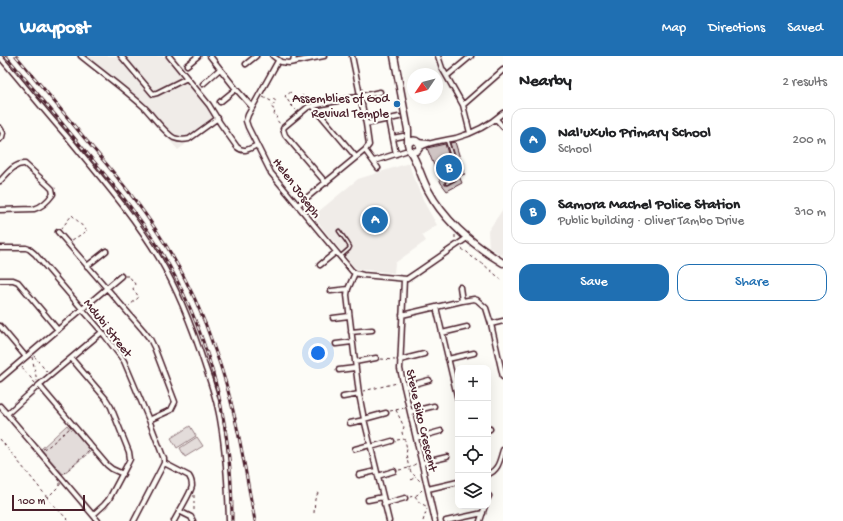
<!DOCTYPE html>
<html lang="en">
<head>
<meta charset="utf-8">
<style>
	:root { --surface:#fff; --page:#f6f6f6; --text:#202124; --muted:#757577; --line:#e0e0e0; --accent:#1f6fb2 }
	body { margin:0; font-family:"Gochi Hand",sans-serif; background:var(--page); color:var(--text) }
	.controls { position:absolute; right:12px; bottom:12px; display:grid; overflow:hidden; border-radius:8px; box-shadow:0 4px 16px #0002 }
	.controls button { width:36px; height:36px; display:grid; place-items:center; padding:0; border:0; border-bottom:1px solid var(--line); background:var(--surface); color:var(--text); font:20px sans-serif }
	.compass { position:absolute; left:407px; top:12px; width:36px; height:36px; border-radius:50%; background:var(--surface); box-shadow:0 4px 16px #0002; rotate:235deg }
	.scale { position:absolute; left:12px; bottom:10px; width:73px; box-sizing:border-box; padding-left:4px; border:2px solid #4a1f2b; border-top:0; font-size:11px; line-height:14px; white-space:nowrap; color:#4a1f2b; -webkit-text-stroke:3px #fdfcf7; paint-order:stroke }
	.you { position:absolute; left:318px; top:297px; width:14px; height:14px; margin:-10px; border:3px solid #fff; border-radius:50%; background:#1a73e8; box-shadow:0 0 0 6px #1a73e833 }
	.badge { display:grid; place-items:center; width:26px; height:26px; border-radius:50%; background:var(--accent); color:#fff; font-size:13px; font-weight:700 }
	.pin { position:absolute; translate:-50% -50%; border:2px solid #fff; box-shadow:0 1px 4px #0006 }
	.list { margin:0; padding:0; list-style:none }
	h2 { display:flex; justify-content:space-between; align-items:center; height:52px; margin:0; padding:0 16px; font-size:17px }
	h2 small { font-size:13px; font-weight:400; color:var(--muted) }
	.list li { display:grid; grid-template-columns:26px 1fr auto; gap:12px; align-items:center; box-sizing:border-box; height:64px; margin:0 8px 8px; padding:0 8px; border:1px solid var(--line); border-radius:12px }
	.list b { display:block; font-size:15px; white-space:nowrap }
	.list p { margin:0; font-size:13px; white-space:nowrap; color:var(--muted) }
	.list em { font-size:13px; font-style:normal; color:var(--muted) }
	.actions { display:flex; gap:8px; padding:12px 16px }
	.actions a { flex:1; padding:9px 0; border:1px solid var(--accent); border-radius:12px; text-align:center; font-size:14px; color:var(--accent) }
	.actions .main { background:var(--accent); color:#fff }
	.icon { flex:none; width:22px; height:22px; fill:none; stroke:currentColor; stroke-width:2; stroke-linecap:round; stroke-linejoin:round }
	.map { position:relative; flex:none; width:503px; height:465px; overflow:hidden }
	header { display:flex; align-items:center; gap:24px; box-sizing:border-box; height:56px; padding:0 20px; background:var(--accent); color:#fff }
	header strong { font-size:19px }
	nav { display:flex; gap:22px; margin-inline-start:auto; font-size:14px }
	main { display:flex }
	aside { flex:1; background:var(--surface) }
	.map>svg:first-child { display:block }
</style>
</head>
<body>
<header>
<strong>Waypost</strong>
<nav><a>Map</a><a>Directions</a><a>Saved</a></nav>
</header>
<main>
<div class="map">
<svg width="503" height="465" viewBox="0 0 503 465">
	<rect width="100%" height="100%" fill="#fdfcf7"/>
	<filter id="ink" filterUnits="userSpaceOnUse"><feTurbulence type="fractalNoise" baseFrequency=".025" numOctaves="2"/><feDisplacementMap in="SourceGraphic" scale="8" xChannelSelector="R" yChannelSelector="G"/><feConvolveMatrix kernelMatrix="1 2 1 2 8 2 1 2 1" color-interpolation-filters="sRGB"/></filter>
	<g filter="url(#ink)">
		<path fill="#f0ece8" d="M76,0h94l51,61 -43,33 -34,-39z
			M409,107l4,14 13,29 11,19 -15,10 4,6 -31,22 -1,10 -36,-4 -4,-2 -41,-51 45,-37z
			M503,153v47l-14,-9 -1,-16z"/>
		<path fill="#e3dcda" stroke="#967e82" d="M67,369l4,5 1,-1 19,22 -28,23 -22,-25z
			M190,370l6,10 -19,12 -6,-10z
			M197,381l6,9 -18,11 -5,-9z"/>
		<path fill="#d0c5c4" stroke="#4a1f2b" d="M455,86l10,32 -6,2 3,7 -15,8 -6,-8 -14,-35 18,-4 8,25 -1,8 -7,5v3h2l9,-5 2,-11 -8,-26z"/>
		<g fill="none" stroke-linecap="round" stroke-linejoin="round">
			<g stroke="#4a1f2b" stroke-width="5">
				<path id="lane" d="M447,85l9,28 -2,10 -7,4
					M339,175l8,11 3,5 -1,2 -8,7"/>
			</g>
			<g stroke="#4a1f2b" stroke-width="7">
				<path id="street" d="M81,0c21,17 43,33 63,51 8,8 20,25 30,31 5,2 10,2 15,1l29,-21
					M121,0l32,38 4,-1 30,-15
					M169,0l40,49 11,18 17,24c7,6 12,2 20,-2
					M210,0l26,33 16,18
					M273,0l8,6 8,1 35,-7
					M438,0l4,12 21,37 7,28
					M0,1c23,27 46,56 70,83 31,38 64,76 89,118 20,34 34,71 46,108 6,17 12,35 15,53 6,34 8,68 9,102
					M278,5l-30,54 -2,6 2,6 23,46 81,98 3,2 8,2 44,4 9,-6 51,-35
					M293,6l1,-6
					M246,8l10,-8
					M187,9l11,-9
					M447,20l24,-20
					M203,28l17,-15
					M220,46l16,-13
					M463,49l40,-35
					M313,50l43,51
					M389,63l7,35
					M496,63l7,8
					M366,68l33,-7
					M0,72l3,5 -1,4 -2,2
					M393,82l10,-2
					M417,86l11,1
					M419,92c11,-7 24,-7 37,-10 18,-5 32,-12 47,-25
					M365,94l13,18
					M374,105l31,-10
					M0,125c7,-7 14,-18 25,-17l24,22 3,3 1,5c-5,7 -11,13 -19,15l-34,1
					M326,127l-41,-48 -2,-6 1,-2 24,-20 72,-15
					M298,149l67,-55 4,-5 -3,-21 -14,-68
					M58,176l85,98 7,9 4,8 21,55 -4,8 -22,10
					M0,192h26l3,1 6,5 67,78 22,29 25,59 15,39v4l-3,6 -27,52
					M320,209l16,-13
					M87,210l19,-15
					M355,217l-7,16 -1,6 12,99 5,25 25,102
					M404,223l-4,90 35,152
					M0,224h13l5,2 40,48
					M460,231l2,14
					M331,235l17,-2
					M436,251l22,93
					M402,259l60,-14 12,-2 3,1 9,8 5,16 12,53
					M333,262l16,-2
					M491,268l12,-3
					M0,270l26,31
					M351,276l21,-2
					M442,277l25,-6
					M336,288l16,-2
					M71,302l35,41 5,8 18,45 1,7 -3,6 -18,34 -5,6 -11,10
					M448,303l26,-6
					M400,304l24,-6
					M355,306l21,-4
					M339,314l16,-2
					M0,323l121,-103
					M39,329l68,80 5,4 11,5
					M404,331l25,-7
					M343,341l16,-3
					M0,350l7,8
					M410,356l24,-6
					M364,363l22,-6
					M350,367l14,-3
					M488,374l2,-1
					M416,382l25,-7
					M371,391l21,-6
					M355,393l15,-4
					M164,407l25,13c2,3 3,6 3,10 -1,7 -14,27 -18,35
					M422,407l25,-6
					M488,418c11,-4 12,-15 15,-24
					M359,419l17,-4
					M378,420l16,-5
					M428,433l30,-7
					M488,442l1,-2
					M368,444l15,-3
					M384,448l21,-6
					M179,455l12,6 2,4
					M98,465l-91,-107 32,-29 63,-53
					M446,465l37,-8
					M480,465l5,-15"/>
			</g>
			<g stroke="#4a1f2b" stroke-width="9">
				<path id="secondary" d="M394,0l14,74v14
					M408.5 90a5.5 5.5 0 1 1 11 0a5.5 5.5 0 1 1-11 0Z
					M410,95c8,12 11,26 18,39 17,32 45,55 75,73"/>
			</g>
			<path stroke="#4a1f2b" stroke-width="1" stroke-dasharray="3 3" stroke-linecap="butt" d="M291,36l-6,4 6,9 5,5
				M302,39l6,8
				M263,41l8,4 2,-2 3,2 -5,6 4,3 -1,5 3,1 -1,3 4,5
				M61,173l11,-14 15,16 -15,9
				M455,179v4l1,2
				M462,192l1,2 4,2 5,5 11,7 20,17
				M125,220h4l6,8 -2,5 6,8 -10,9
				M34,300l13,16
				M32,301l5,24
				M381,303l14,1
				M22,311l13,16
				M363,335l34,-8
				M396,354l8,17 -2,5 1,5
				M390,355l15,-3
				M0,383l47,58
				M397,384l6,-1 2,1 2,9 -1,5 3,14 8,-5
				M43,393l6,-3 21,-18
				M399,414l10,-2 2,4 10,10
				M64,417l25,-22
				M411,424l4,-3
				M60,427v2l-13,13 22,23
				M194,439v18
				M415,440l5,7 6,3
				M410,441l7,-2 5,-5
				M314,457l1,-14 4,-8
				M423,465l4,-12"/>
			<use href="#lane" stroke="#fdfcf7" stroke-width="2"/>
			<use href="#street" stroke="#fdfcf7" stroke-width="4"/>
			<use href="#secondary" stroke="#fdfcf7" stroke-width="6"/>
			<g stroke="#4a1f2b" stroke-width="3">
				<path id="rail" d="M6,0c25,30 50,60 75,90 25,30 50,59 71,91 55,85 81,183 80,284
					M16,0c24,28 47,56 70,84 26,30 51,60 72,93 25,37 44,78 58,120 20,54 28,112 39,168"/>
			</g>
			<use href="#rail" stroke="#fdfcf7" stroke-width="1.5" stroke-dasharray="4.5" stroke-linecap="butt"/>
		</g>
	</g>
	<circle fill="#1f6fb2" stroke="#fdfcf7" stroke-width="1.5" cx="397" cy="48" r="4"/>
	<g text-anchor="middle" stroke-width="4" stroke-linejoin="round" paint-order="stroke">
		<g font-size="13" fill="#4a1f2b" stroke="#fdfcf7" text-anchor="end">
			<text x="389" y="46">Assemblies of God<tspan x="389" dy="15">Revival Temple</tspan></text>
		</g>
		<g font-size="13" fill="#4a1f2b" stroke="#fdfcf7">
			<text transform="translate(298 131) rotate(53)" y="5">Helen Joseph</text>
			<text transform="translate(109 271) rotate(52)" y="5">Mdubi Street</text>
			<text transform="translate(423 364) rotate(77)" y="5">Steve Biko Crescent</text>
		</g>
	</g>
</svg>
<div class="controls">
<button>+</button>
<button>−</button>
<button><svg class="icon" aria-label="locate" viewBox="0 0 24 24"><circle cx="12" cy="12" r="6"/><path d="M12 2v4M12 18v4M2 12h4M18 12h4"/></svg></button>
<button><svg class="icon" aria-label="layers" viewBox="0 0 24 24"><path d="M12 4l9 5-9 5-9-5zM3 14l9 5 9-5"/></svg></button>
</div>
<svg class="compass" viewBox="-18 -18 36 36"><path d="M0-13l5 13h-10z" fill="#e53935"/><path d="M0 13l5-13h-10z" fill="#757577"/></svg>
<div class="scale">100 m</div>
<div class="you"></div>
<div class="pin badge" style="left:375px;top:164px">A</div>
<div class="pin badge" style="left:449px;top:112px">B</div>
</div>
<aside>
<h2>Nearby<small>2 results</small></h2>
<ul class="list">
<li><span class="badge">A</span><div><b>Nal'uxulo Primary School</b><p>School</p></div><em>200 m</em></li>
<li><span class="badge">B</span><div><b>Samora Machel Police Station</b><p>Public building · Oliver Tambo Drive</p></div><em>310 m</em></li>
</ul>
<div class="actions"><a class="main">Save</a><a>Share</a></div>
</aside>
</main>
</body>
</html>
